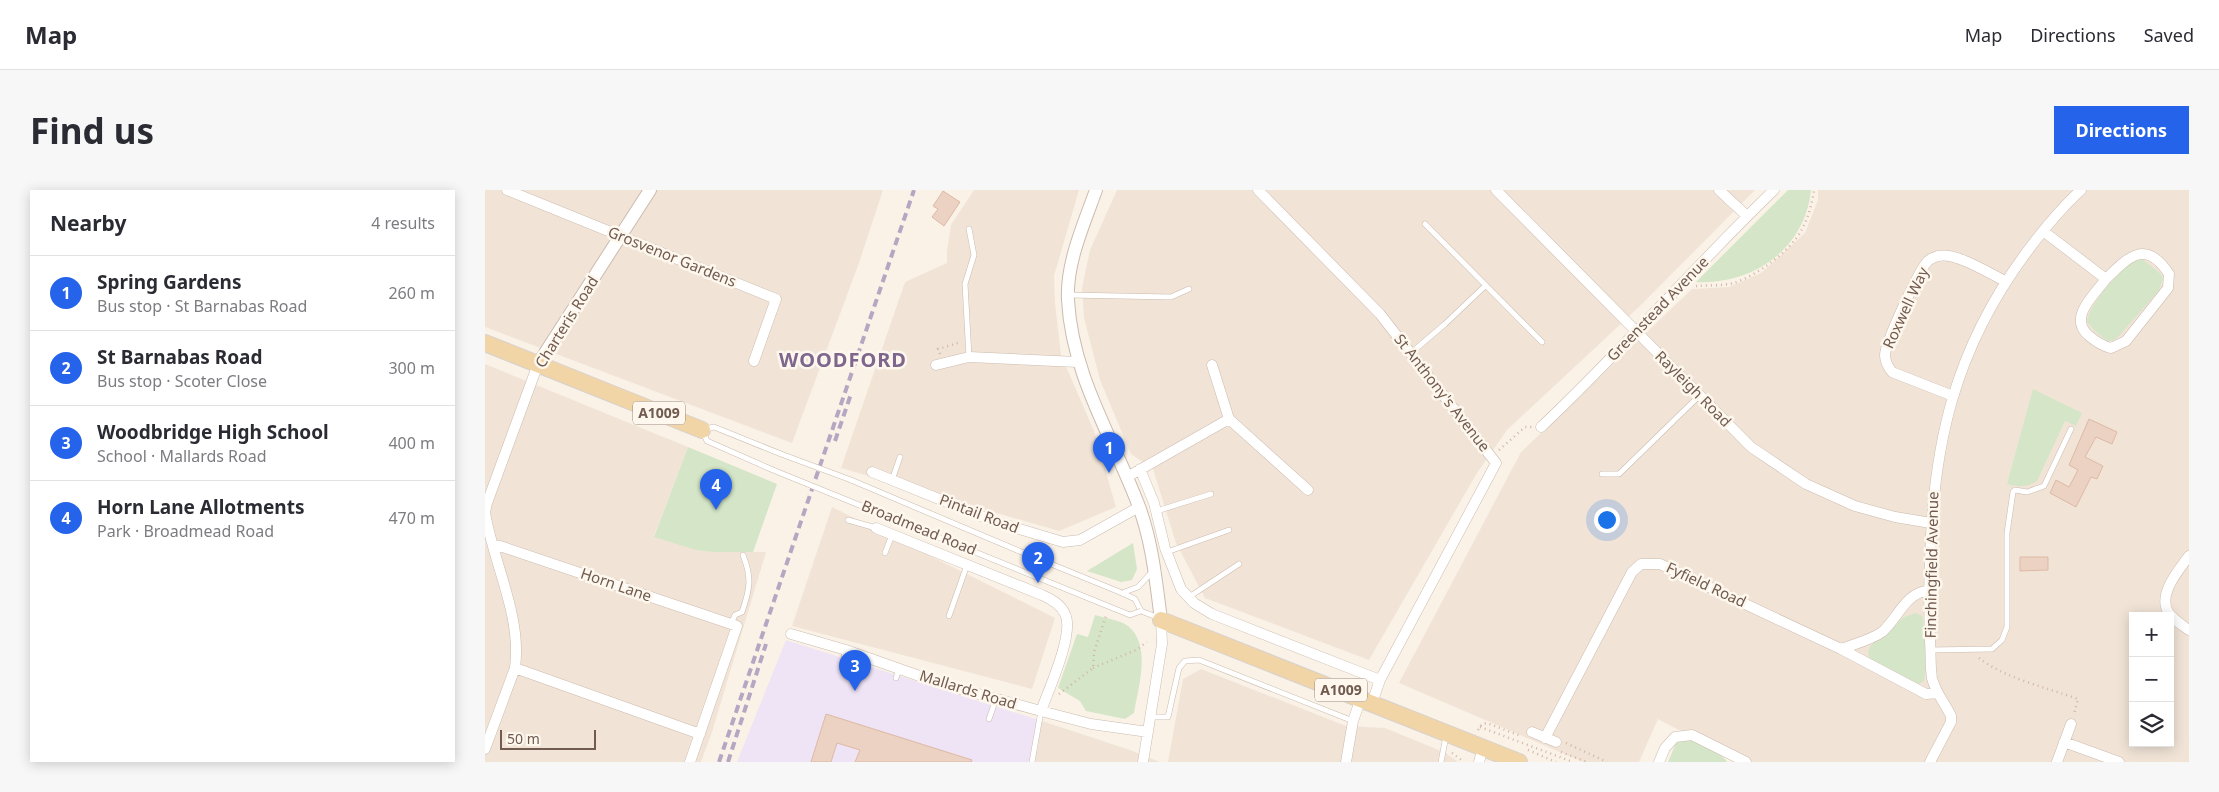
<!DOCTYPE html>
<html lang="en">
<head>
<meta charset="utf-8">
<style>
	:root { --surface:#fff; --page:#f7f7f7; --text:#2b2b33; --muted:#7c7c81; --line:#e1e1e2; --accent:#2563eb }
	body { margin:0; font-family:"Noto Sans",sans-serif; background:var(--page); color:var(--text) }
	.controls { position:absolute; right:15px; bottom:15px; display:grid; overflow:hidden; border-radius:0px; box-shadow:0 2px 12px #0003 }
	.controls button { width:45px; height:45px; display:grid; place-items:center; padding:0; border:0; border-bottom:1px solid var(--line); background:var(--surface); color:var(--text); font:25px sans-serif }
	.scale { position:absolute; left:15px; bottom:12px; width:96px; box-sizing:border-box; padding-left:5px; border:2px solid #715a4f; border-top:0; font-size:14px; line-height:18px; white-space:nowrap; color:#715a4f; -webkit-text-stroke:4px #fdf7ed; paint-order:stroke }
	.you { position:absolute; left:1121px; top:329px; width:18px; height:18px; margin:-12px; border:4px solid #fff; border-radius:50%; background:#1a73e8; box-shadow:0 0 0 8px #1a73e833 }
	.badge { display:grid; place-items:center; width:32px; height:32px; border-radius:50%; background:var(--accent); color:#fff; font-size:16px; font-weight:700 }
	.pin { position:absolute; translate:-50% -41px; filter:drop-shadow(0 1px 2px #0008) }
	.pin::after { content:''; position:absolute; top:26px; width:18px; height:15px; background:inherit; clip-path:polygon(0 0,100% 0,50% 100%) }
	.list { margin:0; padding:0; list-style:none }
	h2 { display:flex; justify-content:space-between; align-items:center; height:65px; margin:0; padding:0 20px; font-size:21px }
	h2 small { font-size:16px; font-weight:400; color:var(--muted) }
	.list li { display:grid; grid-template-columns:32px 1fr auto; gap:15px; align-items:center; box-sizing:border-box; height:75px; padding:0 20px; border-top:1px solid var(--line) }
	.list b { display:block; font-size:19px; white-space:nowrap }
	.list p { margin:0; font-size:16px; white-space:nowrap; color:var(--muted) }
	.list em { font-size:16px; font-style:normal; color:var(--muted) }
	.icon { flex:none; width:28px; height:28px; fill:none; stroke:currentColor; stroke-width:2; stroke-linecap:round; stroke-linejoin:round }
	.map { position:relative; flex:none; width:1704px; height:572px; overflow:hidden; border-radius:0px }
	header { display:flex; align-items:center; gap:30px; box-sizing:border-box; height:70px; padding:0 25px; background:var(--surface); border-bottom:1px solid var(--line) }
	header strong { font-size:24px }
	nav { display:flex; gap:28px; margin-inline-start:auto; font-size:18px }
	.intro { display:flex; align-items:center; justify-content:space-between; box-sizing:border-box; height:120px; padding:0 30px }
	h1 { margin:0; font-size:35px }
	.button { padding:12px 22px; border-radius:0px; background:var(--accent); color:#fff; font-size:18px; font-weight:700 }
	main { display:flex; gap:30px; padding:0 30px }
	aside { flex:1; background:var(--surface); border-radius:0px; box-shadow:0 2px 12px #0003 }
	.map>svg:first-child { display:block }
</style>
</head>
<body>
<header>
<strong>Map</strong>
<nav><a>Map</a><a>Directions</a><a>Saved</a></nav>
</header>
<div class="intro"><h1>Find us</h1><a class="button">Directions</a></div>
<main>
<aside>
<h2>Nearby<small>4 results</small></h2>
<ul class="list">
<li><span class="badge">1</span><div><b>Spring Gardens</b><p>Bus stop · St Barnabas Road</p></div><em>260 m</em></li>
<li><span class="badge">2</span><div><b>St Barnabas Road</b><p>Bus stop · Scoter Close</p></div><em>300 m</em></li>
<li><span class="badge">3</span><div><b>Woodbridge High School</b><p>School · Mallards Road</p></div><em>400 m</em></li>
<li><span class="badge">4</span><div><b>Horn Lane Allotments</b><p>Park · Broadmead Road</p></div><em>470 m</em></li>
</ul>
</aside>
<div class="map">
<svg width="1704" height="572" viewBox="0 0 1704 572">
	<rect width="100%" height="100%" fill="#faf2e7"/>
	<path fill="#f1e4d7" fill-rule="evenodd" d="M0,0h398l-24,73 -67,180 -307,-116z
		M489,0h105l-25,86 1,27 6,52 33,76 22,76 -57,24 -218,-63 64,-186 42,-19v-12l4,-26z
		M632,0h638l-116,117 -132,123 -30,43 -108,187 -164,-62 -29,-55 -23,-74 -22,-15 -31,-74 -16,-62 -2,-30 8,-38z
		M1333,0h371v572h-450l-81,-43 -19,43h-56l-184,-79 122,-231 171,-163 37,-2 32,-14 44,-40 13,-33zM1648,426h37v127h-37z
		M0,174l203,83 -34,89 60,16h52l-54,180 -11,30h-216z
		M347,317l223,111 -23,71 -240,-63z
		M716,479l145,57 39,2 61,25 12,9h-290l15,-83z
		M557,531l88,29 30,12h-125z"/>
	<path fill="#efe4f6" d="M301,450l256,81 -7,41h-298z"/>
	<path fill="#d4e6c7" d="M1303,0h23c-6,59 -58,95 -115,92z
		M1656,68l20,16 2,5 -4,11 -39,45 -6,5 -7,1 -13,-11 -7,-8c2,-18 37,-59 54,-64z
		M1548,199l49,24 -6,13 -11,-5 -28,60c-11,7 -18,6 -30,3z
		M203,257l89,37 -24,68h-39l-18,-2 -42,-13z
		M648,353l4,26 -5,11 -11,2 -34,-11z
		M1431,423l6,3c3,7 5,56 2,65l-5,3 -46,-21c-6,-7 -6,-10 -2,-18l33,-28z
		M610,425c9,3 26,5 33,11 24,19 10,62 6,87l-9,6 -39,-8 -6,-10 -22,-13 19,-54 11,3z
		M1199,549c14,2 36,11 43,23h-59l8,-19z"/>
	<path fill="#ecd2c2" stroke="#ddb9a4" d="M458,1l17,11 -16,24 -12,-9 6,-8 -5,-3z
		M1604,229l28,13 -5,12 -16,-7 -11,20 18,9 -6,13 -6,-2 -15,30 -26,-14 6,-13 13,7 9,-17 -9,-5z
		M1535,367h28v13l-28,1z
		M341,524l146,46 -1,2h-116l5,-12 -23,-7 -6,19h-20z"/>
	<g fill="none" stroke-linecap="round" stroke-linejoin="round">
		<g stroke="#cbbbaf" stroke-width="6">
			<path id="service" d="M940,34l117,118
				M584,105l102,2 18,-8
				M926,163l34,-29 40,-38
				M484,167l-4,-73 9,-29 -5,-26
				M288,280l-66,-29 -5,-11 12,-3 67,27
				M1117,284h17l80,-78
				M366,290l168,71
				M407,290l8,-23
				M672,321l54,-17
				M363,330l28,8
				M682,362l62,-22
				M400,363l7,-18
				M637,403l13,6 6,12 18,7
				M637,403l16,-6 15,-16
				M704,407l50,-33
				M464,426l18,-51
				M246,434l4,-9 7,-3c8,-23 10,-34 1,-57
				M1445,460l62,-1 10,-9 5,-13v-94l6,-41 2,-2 12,2 17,-6 27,-57
				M358,472l3,-12
				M411,488l3,-9
				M666,527h17l11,-49 6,-7 14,-1 154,61
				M504,529l7,-20
				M547,572l9,-51
				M956,572l5,-26"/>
		</g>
		<g stroke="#cbbbaf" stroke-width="11">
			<path id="minor" d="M22,0l269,109 -22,62
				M1011,0l255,257 55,37 49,22 40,11 36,6
				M1234,0l28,26
				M1558,41l63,48c23,-23 40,-40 63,-5l-1,14 -42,53 -15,7c-9,-2 -16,-7 -23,-13 -20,-18 7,-41 18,-56
				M451,175l33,-8 109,5
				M727,175l17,54 79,71
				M1468,206l-61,-24c-4,-5 -7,-10 -7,-17 0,-11 34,-86 43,-94 2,-2 7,-4 10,-5 18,-4 51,17 67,25
				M1056,237c81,-76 153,-160 233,-237
				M655,279l14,34 11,45 16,41 13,14 18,11 168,66 116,-217 -116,-149 -122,-124
				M387,282l124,50 67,20 17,-2 59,-33
				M642,287l102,-58
				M391,338l166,67c9,4 19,9 23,19 10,19 -17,77 -24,97
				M9,356h6l237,80 -47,136
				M1704,366c-11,15 -31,38 -21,56 5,8 14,13 21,18
				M306,444l55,16 96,34 99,27 50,13 57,8
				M1356,459l85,45 12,-1
				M30,478l185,66
				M887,513l8,-23
				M1047,542l24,10
				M1060,548l87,-166 9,-8h19l181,85c13,-5 30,-9 41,-17 15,-12 24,-41 47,-41
				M1579,552l55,20
				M0,559l30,-81c7,-53 -22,-105 -30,-156l2,-9 51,-139
				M658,572l19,-118 -1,-24
				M861,572l7,-41 8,-23
				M994,572l4,-15
				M1174,572l6,-14 10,-11 17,-2 54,27
				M1445,572l21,-40v-6c-6,-13 -16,-24 -19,-38 -2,-11 -1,-25 -2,-37 -1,-27 -1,-53 0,-80 3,-118 25,-212 96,-308 17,-23 34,-44 55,-63
				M1572,572l14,-38"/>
		</g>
		<g stroke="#cbbbaf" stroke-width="14">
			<path id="tertiary" d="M611,0c-12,34 -30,73 -28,110 4,75 44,136 70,204 14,36 18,77 23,116
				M53,174l112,-174"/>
		</g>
		<g stroke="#d7d1ce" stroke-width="18">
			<path id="primary" d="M0,153l217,87
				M676,430l358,142"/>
		</g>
		<path stroke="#d1b6a5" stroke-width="2.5" stroke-dasharray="1 4" stroke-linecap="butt" d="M1211,96c12,-1 26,0 38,-3 22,-7 56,-32 67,-52 7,-12 11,-27 13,-41
			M455,164l-2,-5 23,-7
			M1014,260l26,-23h7
			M1494,468c25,20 69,30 99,41l-4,15
			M608,478l43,-18 11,-8
			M574,504l34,-26 1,-16 13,-39
			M995,537l93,35
			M993,540l4,-6 5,-1 34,13
			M1081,553l41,19
			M1043,560l28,12
			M1076,562l26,10
			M967,563l12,9"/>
		<use href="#service" stroke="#fff" stroke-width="5"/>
		<use href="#minor" stroke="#fff" stroke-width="10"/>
		<use href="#tertiary" stroke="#fff" stroke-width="12"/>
		<use href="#primary" stroke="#f1d5a7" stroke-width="16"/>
		<path stroke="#b5a7c2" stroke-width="4" stroke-dasharray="8 5" stroke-linecap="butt" d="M350,251l16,-47
			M234,572l195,-572
			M243,572l38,-118"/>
		<g stroke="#cbbbaf" stroke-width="6" stroke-linecap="butt">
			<path id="service-bridge" d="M296,264l70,26
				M288,280l357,145 11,-4
				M534,361l103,42"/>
		</g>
		<use href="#service-bridge" stroke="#fff" stroke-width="5"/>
	</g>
	<g text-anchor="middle" stroke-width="5" stroke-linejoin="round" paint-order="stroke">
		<g fill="#fdf7ed" stroke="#9b897e" stroke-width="1">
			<rect x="148" y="211.5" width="52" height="23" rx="4"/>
			<rect x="830" y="488.5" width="52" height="23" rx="4"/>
		</g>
		<g font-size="14" font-weight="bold" fill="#715a4f">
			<text x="174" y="228">A1009</text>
			<text x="856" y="505">A1009</text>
		</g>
		<g font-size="15" fill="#715a4f" stroke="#fdf7ed">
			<text transform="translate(187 67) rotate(22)" y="5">Grosvenor Gardens</text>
			<text transform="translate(1421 118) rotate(-65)" y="5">Roxwell Way</text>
			<text transform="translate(1173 119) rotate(-46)" y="5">Greenstead Avenue</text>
			<text transform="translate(82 132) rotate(-58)" y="5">Charteris Road</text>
			<text transform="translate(1208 199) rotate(45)" y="5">Rayleigh Road</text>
			<text transform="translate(957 203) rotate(52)" y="5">St Anthony's Avenue</text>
			<text transform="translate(494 324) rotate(21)" y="5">Pintail Road</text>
			<text transform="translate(434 338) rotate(22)" y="5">Broadmead Road</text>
			<text transform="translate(1447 375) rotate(-89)" y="5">Finchingfield Avenue</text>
			<text transform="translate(131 395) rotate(19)" y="5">Horn Lane</text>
			<text transform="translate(1221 395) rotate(25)" y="5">Fyfield Road</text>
			<text transform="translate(483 500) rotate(17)" y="5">Mallards Road</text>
		</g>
		<g font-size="20" font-weight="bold" letter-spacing="1" fill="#7f668c" stroke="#fdf7ed">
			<text x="358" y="177">WOODFORD</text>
		</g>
	</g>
</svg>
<div class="controls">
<button>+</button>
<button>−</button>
<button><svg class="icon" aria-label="layers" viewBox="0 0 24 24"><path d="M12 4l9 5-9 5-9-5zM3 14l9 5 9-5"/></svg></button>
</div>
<div class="scale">50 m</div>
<div class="you"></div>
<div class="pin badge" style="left:624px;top:283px">1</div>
<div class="pin badge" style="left:553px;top:393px">2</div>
<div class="pin badge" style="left:370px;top:501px">3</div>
<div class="pin badge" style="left:231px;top:320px">4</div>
</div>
</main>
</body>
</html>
